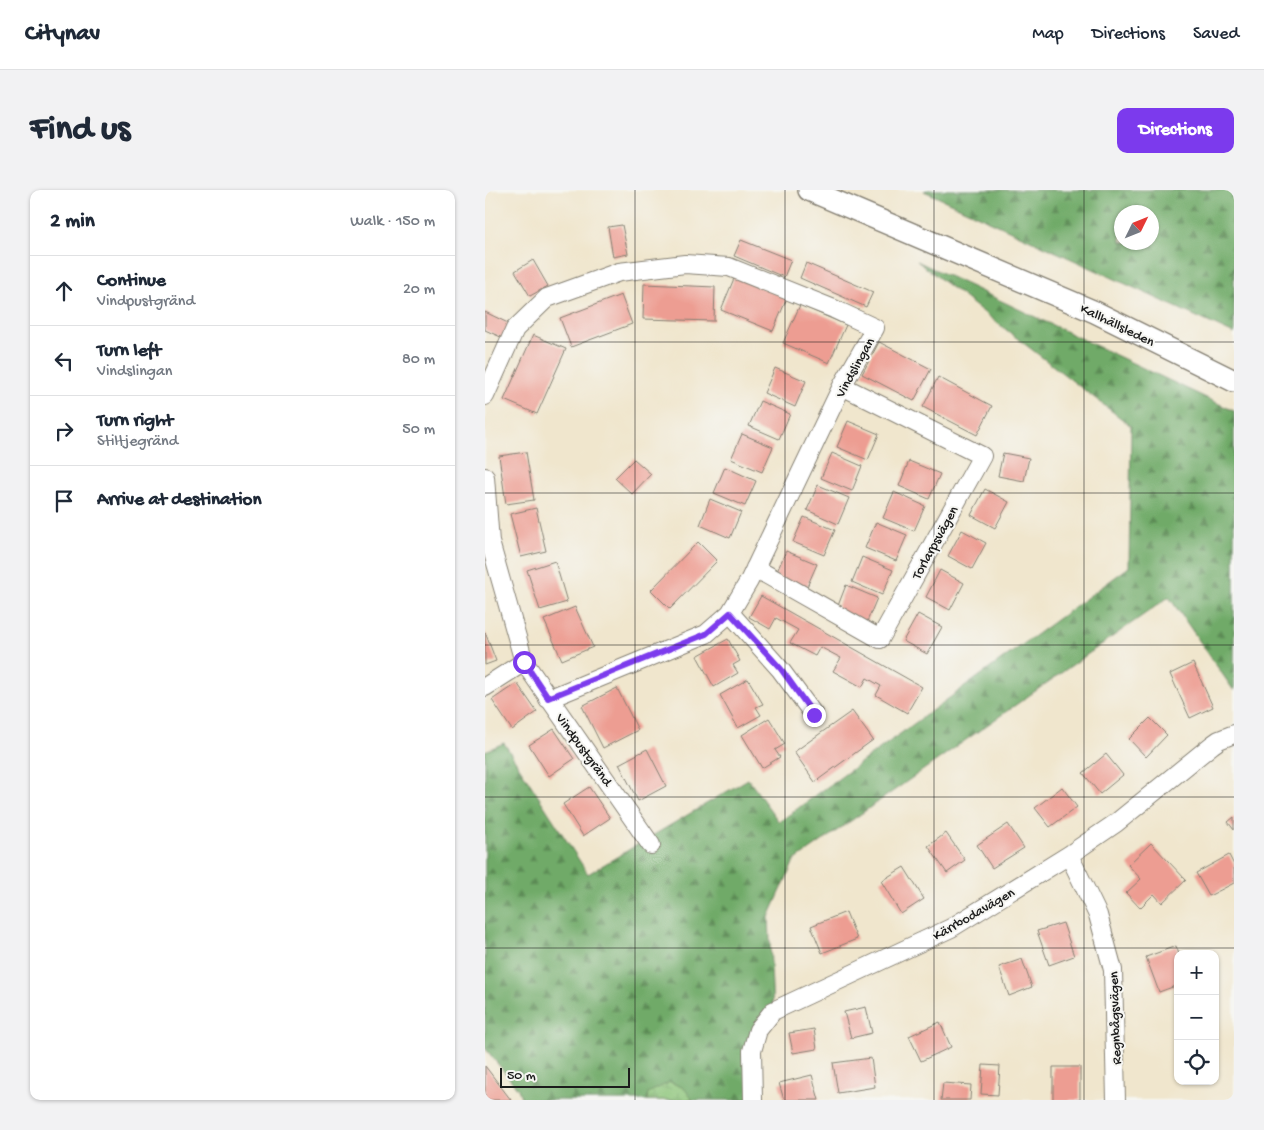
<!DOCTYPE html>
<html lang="en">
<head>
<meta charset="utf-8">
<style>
	:root { --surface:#fff; --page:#f2f2f3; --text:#1f2937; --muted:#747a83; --line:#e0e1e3; --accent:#7c3aed }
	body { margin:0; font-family:"Gochi Hand",sans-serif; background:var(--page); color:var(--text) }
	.controls { position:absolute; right:15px; bottom:15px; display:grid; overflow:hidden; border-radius:10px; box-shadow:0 1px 4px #0004 }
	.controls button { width:45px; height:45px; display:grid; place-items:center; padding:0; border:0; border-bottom:1px solid var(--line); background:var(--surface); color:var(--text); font:25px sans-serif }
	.compass { position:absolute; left:629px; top:15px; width:45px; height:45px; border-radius:50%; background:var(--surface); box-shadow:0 1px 4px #0004; rotate:47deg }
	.scale { position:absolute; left:15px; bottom:12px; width:130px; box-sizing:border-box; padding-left:5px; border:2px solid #1c1c1c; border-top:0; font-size:14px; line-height:18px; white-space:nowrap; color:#1c1c1c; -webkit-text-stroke:4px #f6f6f2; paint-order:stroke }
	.stop { position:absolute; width:15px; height:15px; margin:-11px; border:4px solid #7c3aed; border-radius:50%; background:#fff }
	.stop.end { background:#7c3aed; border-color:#fff; box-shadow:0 1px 5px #0008 }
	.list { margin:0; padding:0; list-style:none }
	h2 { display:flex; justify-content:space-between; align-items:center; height:65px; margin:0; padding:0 20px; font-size:21px }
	h2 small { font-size:16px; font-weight:400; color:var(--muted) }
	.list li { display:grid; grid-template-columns:32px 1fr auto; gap:15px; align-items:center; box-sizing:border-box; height:70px; padding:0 20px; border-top:1px solid var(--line) }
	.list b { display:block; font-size:19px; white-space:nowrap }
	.list p { margin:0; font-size:16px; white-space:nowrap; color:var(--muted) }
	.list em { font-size:16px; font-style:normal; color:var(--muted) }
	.icon { flex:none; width:28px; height:28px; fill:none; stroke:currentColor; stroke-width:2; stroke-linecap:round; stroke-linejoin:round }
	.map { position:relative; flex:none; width:749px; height:910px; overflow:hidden; border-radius:10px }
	header { display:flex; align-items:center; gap:30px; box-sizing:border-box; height:70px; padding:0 25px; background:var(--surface); border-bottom:1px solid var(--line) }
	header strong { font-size:24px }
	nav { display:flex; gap:28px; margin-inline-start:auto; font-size:18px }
	.intro { display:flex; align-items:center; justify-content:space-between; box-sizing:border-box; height:120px; padding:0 30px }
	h1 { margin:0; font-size:35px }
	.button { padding:12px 22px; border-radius:10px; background:var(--accent); color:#fff; font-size:18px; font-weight:700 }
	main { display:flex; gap:30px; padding:0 30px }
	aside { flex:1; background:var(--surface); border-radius:10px; box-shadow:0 1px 4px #0004 }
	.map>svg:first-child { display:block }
</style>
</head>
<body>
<header>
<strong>Citynav</strong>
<nav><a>Map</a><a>Directions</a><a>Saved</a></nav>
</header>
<div class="intro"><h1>Find us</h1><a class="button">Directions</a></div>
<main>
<aside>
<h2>2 min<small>Walk · 150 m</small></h2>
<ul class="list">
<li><svg class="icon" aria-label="ahead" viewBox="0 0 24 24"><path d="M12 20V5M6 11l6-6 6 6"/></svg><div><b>Continue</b><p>Vindpustgränd</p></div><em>20 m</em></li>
<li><svg class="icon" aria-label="left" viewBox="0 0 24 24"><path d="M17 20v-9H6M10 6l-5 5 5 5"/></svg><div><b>Turn left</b><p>Vindslingan</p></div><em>80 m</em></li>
<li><svg class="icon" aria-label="right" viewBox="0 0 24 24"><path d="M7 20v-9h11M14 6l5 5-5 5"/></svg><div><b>Turn right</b><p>Stiltjegränd</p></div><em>50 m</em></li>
<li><svg class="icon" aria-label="arrive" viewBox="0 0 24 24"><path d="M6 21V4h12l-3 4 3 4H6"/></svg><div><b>Arrive at destination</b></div></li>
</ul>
</aside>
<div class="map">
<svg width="749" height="910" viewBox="0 0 749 910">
	<defs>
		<pattern id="forest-firs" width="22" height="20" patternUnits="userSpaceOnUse" patternTransform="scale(1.25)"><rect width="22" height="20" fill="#70aa68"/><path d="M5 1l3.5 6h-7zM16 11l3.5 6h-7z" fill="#5b8a55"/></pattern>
		<pattern id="wetland-marsh" width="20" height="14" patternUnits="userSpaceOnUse" patternTransform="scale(1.25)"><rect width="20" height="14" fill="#8bc478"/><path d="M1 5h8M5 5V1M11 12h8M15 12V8" fill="none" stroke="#77a867"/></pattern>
	</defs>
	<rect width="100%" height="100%" fill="#f6f6f2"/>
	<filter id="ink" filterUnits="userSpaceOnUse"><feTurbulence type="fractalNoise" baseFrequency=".02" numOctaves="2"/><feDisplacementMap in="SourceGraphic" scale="10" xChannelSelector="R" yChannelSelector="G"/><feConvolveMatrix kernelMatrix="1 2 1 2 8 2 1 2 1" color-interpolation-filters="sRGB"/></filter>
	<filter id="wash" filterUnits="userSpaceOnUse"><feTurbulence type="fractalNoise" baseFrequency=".0096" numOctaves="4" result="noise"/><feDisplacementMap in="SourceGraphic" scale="20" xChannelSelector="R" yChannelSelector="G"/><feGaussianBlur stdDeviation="1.12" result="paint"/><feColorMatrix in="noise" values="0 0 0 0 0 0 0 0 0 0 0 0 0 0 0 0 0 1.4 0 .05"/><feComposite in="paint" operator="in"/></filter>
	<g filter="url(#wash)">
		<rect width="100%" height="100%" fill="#f0e6cd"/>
		<path fill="url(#forest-firs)" stroke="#466342" fill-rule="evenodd" d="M444,0h305v144l-310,-143zM636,22h30v30h-30z
			M432,71l317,150v280l-65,-94 -375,264 -25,56 4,94 -15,19 -5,70h-231l-4,-11 -33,-41v-297l19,-8 84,131 160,-95 31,43 350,-255 2,-141z"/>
		<path fill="url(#wetland-marsh)" stroke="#54704a" d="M185,892l14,6 9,12h-46l1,-7z"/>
		<g id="blocks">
			<path fill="#ed9d92" d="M137,35l6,29 -15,3 -5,-30z
				M256,50l50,20 -7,17 -50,-21z
				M48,70l15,26 -18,10 -15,-25z
				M321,73l67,29 -7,15 -66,-29z
				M250,86l52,22 -14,33 -52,-21z
				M159,94l71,3 -1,34 -71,-2z
				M136,105l11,29 -61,23 -11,-29z
				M315,115l46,20 -17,38 -46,-20z
				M0,122l25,12 -7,14 -18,-8z
				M48,145l33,14 -29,65 -33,-14z
				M394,152l52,27 -17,32 -52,-27z
				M290,178l31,13 -11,26 -31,-14z
				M453,187l54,29 -15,29 -54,-28z
				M275,211l30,13 -11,25 -30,-13z
				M363,231l31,13 -11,26 -31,-13z
				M257,244l31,13 -11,25 -31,-13z
				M41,262l8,48 -28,4 -7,-48z
				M347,263l30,13 -10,25 -31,-13z
				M518,263l26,5 -5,23 -26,-5z
				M149,269l17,15 -19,20 -17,-16z
				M424,271l31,13 -11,25 -30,-13z
				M240,277l31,14 -11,25 -31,-13z
				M333,295l31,13 -11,26 -31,-14z
				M500,299l24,13 -14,26 -24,-13z
				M409,302l31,14 -11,25 -31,-13z
				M225,309l31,13 -11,26 -30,-13z
				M51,318l10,43 -25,6 -11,-43z
				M319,327l31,13 -11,25 -31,-13z
				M391,332l31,13 -11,26 -31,-13z
				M477,340l24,13 -14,26 -24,-13z
				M213,352l19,19 -47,48 -19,-19z
				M301,361l31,13 -11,25 -31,-13z
				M377,367l31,13 -11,25 -30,-13z
				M70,371l12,41 -27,8 -13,-40z
				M455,380l24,13 -14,27 -24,-13z
				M361,395l31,13 -11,26 -30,-13z
				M276,406l161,91 -15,26 -31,-18 5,-9 -14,-8 -5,9 -29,-16 8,-13 -21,-11 -5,9 -25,-13 8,-13 -22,-12 -6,11 -21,-12z
				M90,417l18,40 -31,13 -18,-40z
				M433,424l24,13 -15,27 -24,-13z
				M0,442l11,29 -11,4z
				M243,449l12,22 -7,4 5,8 -24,14 -17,-31z
				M708,473l20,44 -23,11 -20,-44z
				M263,489l15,25 -7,3 5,8 -23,13 -18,-33z
				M32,493l20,29 -25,18 -20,-30z
				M132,498l21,42 -35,18 -21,-42z
				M367,521l21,29 -58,42 -21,-30z
				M284,528l16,26 -10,6 5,7 -18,11 -20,-33z
				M665,528l17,17 -21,22 -17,-18z
				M69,539l20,30 -25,17 -20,-31z
				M162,559l19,37 -28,15 -19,-37z
				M621,564l17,21 -23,19 -17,-21z
				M104,597l21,31 -27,18 -20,-32z
				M577,597l15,20 -27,20 -15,-19z
				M749,627v13l-6,-8z
				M523,634l16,24 -32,20 -15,-23z
				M461,643l19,27 -18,13 -19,-27z
				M666,653l35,37 -24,23 -8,-9 -14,14 -14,-15 15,-14 -13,-14z
				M744,665l5,10v18l-25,13 -13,-23z
				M419,677l20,32 -23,15 -20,-33z
				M361,722l11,27 -35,14 -11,-27z
				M578,733l11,33 -25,9 -12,-34z
				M691,756l3,8h-1v31l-19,7 -13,-35z
				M537,769l10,28 -23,9 -10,-29z
				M381,817l6,26 -21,5 -7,-26z
				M455,832l11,25 -30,14 -12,-25z
				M329,839l3,20 -24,4 -4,-20z
				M386,868l4,29 -37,6 -5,-30z
				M498,875l17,1 -2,29 -17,-1z
				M0,876l26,34h-26z
				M568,877h27v33h-27z
				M327,885l7,25h-35l-5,-17z
				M458,893l28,2 -1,15h-29z"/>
		</g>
	</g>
	<g filter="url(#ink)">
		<use href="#blocks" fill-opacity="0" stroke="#868174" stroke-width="1"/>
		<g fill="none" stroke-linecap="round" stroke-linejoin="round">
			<g stroke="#868174" stroke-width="20">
				<path id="minor" d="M0,206l30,-67 32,-31 72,-26 66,-8 44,3 105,42 41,19 -33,58 -93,195 -19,32 -24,21 -158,65
					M0,287l5,65 34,120 127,183
					M270,378l125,71 102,-183 -140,-70
					M245,423l50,56 34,46
					M0,497l39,-25
					M584,665l29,60 15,55 3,130
					M268,910l-1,-49 6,-21 15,-19 178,-83 118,-73 47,-32 96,-78 7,-5 15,-6"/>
			</g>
			<g stroke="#868174" stroke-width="24">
				<path id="tertiary" d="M324,0l286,122 139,69"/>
			</g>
			<use href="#minor" stroke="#fff" stroke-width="18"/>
			<use href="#tertiary" stroke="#fff" stroke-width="21"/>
		</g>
	</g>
	<g fill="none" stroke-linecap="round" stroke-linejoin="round" filter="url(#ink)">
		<path stroke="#7c3aed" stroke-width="6" d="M39,472l24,36 158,-64 24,-21 51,56 33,46"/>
	</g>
	<path fill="none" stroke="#1c1c1c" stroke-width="1" stroke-opacity="0.55" d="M150,0v910M300,0v910M449,0v910M599,0v910M0,152h749M0,303h749M0,455h749M0,607h749M0,758h749"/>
	<g text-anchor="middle" stroke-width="4" stroke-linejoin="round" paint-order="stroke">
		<g font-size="14" fill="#1c1c1c" stroke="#f6f6f2">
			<text transform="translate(633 134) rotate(26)" y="5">Kallhällsleden</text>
			<text transform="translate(369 177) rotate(-61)" y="5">Vindslingan</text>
			<text transform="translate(449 352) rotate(-61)" y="5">Torlarpsvägen</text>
			<text transform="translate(100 559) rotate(54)" y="5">Vindpustgränd</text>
			<text transform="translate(488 723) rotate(-30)" y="5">Kärrbodavägen</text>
			<text transform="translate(629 828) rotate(-92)" y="5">Regnbågsvägen</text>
		</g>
	</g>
</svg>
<div class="controls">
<button>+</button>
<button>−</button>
<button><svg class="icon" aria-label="locate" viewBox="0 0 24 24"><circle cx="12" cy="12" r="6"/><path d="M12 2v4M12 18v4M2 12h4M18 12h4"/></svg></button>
</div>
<svg class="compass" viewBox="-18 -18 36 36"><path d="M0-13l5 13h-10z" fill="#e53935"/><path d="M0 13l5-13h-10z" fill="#747a83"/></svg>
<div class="scale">50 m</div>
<div class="stop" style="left:39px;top:472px"></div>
<div class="stop end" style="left:329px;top:525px"></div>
</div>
</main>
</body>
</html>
